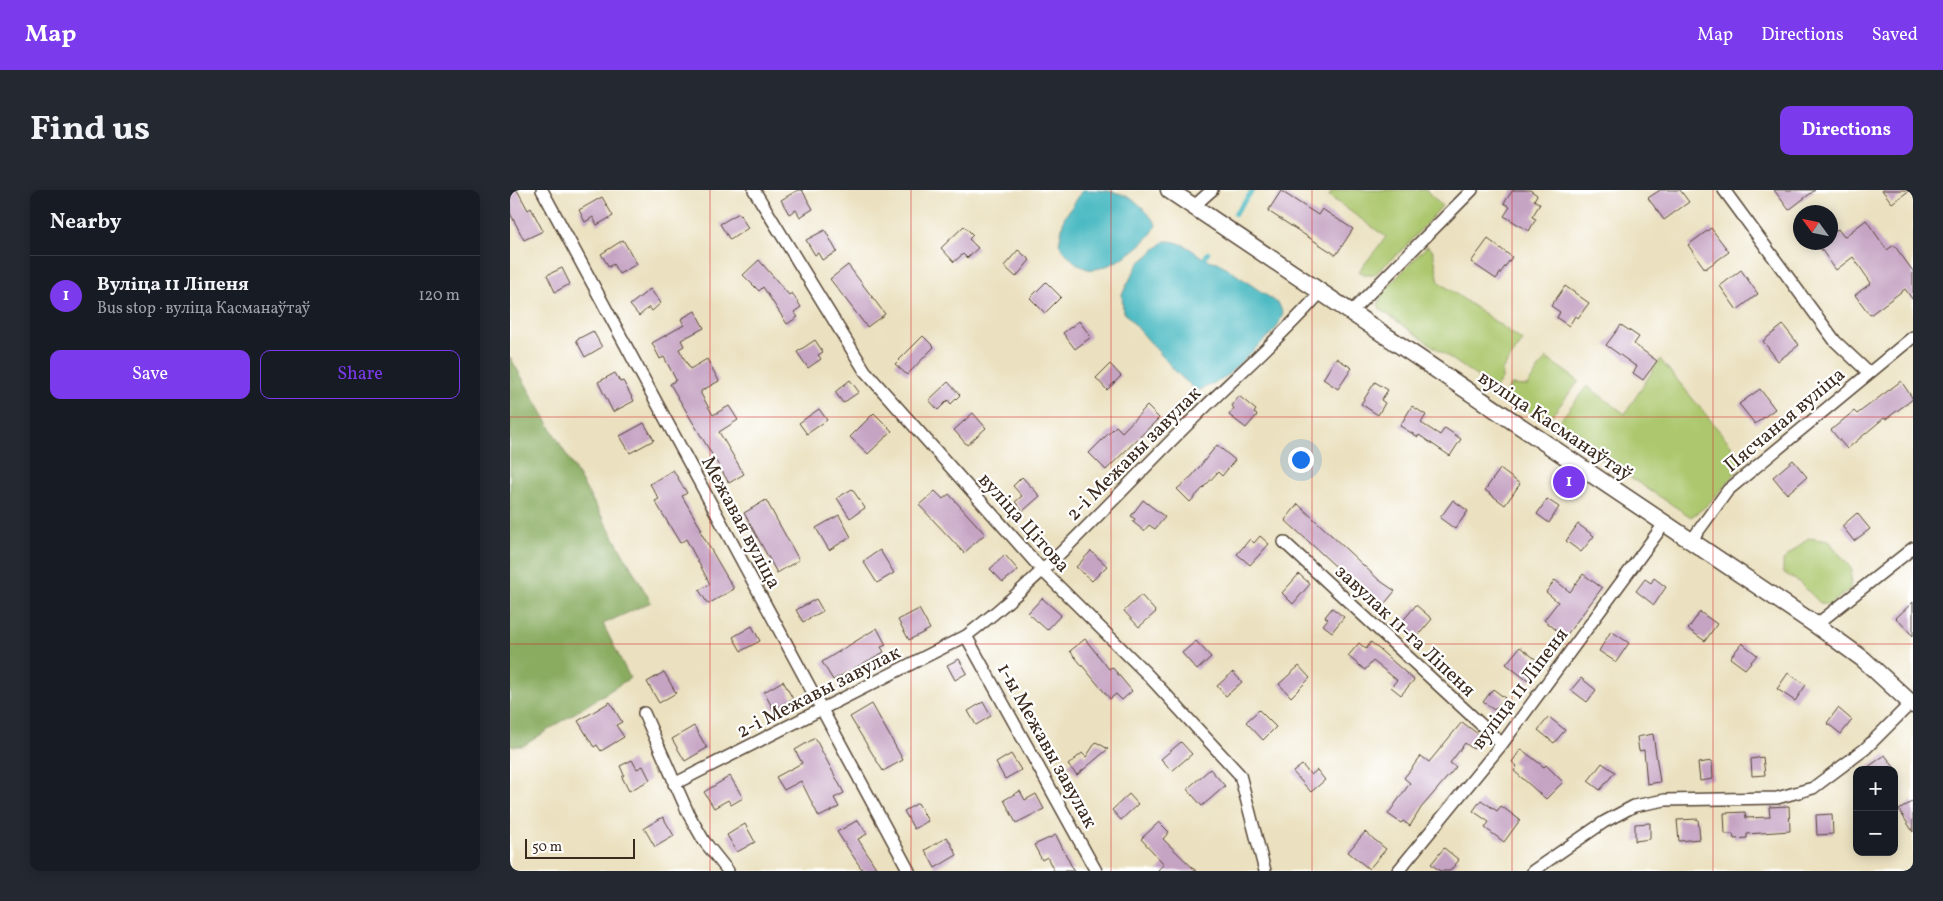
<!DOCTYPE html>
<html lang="en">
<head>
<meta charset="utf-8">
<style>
	:root { --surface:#171b24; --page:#242831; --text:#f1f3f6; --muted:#9ea1a6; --line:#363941; --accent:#7c3aed }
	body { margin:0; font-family:Vollkorn,serif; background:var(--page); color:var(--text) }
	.controls { position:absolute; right:15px; bottom:15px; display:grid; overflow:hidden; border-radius:10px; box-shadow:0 2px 12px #0003 }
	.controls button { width:45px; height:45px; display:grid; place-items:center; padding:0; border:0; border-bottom:1px solid var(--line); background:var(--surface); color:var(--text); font:25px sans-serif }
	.compass { position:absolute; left:1283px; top:15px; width:45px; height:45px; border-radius:50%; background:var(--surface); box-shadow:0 2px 12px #0003; rotate:303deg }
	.scale { position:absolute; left:15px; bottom:12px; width:110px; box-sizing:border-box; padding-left:5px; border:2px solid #3b2a1e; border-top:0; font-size:14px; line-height:18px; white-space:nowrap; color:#3b2a1e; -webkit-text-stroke:4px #fff; paint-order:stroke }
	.you { position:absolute; left:790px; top:269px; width:18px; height:18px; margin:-12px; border:4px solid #fff; border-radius:50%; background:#1a73e8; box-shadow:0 0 0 8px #1a73e833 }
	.badge { display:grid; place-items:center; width:32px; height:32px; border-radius:50%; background:var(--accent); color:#fff; font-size:16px; font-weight:700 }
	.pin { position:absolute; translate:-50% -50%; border:2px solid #fff; box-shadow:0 1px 5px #0006 }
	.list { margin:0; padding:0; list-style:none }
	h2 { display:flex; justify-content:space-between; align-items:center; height:65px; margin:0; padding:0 20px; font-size:21px }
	h2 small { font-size:16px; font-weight:400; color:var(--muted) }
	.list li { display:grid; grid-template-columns:32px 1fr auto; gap:15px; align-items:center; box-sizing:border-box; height:80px; padding:0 20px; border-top:1px solid var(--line) }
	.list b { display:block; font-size:19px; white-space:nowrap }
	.list p { margin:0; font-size:16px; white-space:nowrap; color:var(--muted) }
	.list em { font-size:16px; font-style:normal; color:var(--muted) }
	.actions { display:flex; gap:10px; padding:15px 20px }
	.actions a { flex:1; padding:11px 0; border:1px solid var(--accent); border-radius:10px; text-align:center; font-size:18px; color:var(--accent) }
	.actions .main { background:var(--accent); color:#fff }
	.map { position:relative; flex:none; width:1403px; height:681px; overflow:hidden; border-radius:10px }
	header { display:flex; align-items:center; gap:30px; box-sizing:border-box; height:70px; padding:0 25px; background:var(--accent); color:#fff }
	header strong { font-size:24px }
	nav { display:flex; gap:28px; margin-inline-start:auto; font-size:18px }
	.intro { display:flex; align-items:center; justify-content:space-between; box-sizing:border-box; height:120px; padding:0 30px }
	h1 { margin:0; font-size:35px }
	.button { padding:12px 22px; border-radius:10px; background:var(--accent); color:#fff; font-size:18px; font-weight:700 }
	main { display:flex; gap:30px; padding:0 30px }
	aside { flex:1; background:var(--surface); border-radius:10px; box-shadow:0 2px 12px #0003 }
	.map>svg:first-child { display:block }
</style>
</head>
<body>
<header>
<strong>Map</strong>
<nav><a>Map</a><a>Directions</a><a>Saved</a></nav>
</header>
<div class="intro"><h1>Find us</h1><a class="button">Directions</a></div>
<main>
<aside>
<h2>Nearby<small></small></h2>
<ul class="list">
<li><span class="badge">1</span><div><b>Вуліца 11 Ліпеня</b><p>Bus stop · вуліца Касманаўтаў</p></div><em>120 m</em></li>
</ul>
<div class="actions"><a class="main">Save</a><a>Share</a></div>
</aside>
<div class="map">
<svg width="1403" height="681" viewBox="0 0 1403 681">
	<rect width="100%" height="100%" fill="#fff"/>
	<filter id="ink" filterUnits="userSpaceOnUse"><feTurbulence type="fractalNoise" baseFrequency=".02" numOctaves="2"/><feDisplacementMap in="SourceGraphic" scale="10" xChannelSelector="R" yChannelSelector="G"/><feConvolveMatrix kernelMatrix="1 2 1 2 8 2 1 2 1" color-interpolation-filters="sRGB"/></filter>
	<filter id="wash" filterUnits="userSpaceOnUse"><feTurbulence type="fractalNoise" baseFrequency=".0096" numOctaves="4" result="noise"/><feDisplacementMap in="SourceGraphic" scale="20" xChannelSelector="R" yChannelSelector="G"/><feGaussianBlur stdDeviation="1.12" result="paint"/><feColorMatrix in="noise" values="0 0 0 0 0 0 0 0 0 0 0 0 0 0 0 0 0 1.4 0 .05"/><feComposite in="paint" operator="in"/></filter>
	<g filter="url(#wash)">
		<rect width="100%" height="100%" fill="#ebe1c0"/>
		<path fill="#acc76d" stroke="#747846" d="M823,0h93l16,16 -37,41 -31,28h-8l-7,-4 27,-34 -57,-41z
			M917,56l6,5 6,31 84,59 -21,29v9l-7,10 -114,-79 -3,-5 5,-13z
			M1036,168l33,23 -33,42 -42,-28 7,-10 16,1z
			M1150,169l85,103c-18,19 -32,42 -54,55l-137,-89 33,-42 38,28z
			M1298,348l21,3 23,29 -2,19 -21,16 -9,-2 -20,-20 -17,-11v-12z"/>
		<path fill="#89ac60" stroke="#626b3f" d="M0,167l141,245 -48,22 27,54 -107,68h-13z"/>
		<path fill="#4bbac2" stroke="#437270" d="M573,0c36,0 51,3 73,34 -3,17 -49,49 -68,45 -12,-3 -22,-15 -29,-25l5,-26z
			M655,51c27,0 30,19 53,21l61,42 4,10 -7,15 -53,50 -26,12 -20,-18 -54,-62 -1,-17 16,-30z"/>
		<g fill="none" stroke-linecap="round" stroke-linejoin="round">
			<path stroke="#4bbac2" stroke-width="4.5" d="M725,24l18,-24
				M694,69l4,-6"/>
		</g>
		<g id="blocks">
			<path fill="#c5a3c3" d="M0,0h7l11,20 3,-2 12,23 -19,9 -14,-27z
				M288,0h4l11,19 -13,8 -4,-7 -7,4 -8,-14z
				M1003,0h17l7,5 -3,5 6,4 -8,13 4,2 -7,12 -25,-15 6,-9 -6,-4z
				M1150,0h20l9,12 -25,18 -16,-22z
				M1264,0h41l-26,20z
				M1372,0h28l-18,13z
				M771,1l37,24 4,-6 31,20 -17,26 -68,-44z
				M92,7l11,19 -16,9 -4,-8 -8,5 -6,-12z
				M229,23l9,15 -18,12 -10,-16z
				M1356,30l21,30 7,-5 19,26v29l-8,-11 -35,26 -15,-20 16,-12 -18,-26 -17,13 -20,-28h14v-8l8,-5 6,8z
				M454,36l9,9 -4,4 9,9 -11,10 -4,-4 -9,8 -13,-14z
				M1201,38l18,24 -24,17 -17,-24z
				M315,40l12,22 -15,8 -4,-7 -3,2 -9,-15z
				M978,49l24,18 -16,22 -25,-17z
				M113,50l14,24 -18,10 -6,-10 -4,3 -8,-13z
				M508,60l12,10 -14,17 -12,-11z
				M249,70l30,35 3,-2 9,14 -7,5 4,5 -11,7 -24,-37 -4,4 -16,-16z
				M338,75l37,49 -18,13 -37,-48z
				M52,78l8,16 -15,8 -8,-17z
				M1231,80l17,24 -21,16 -17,-24z
				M536,92l15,15 -16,16 -15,-15z
				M1055,96l24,17 -11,15 -3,-2 -6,10 -12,-8 3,-6 -9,-6z
				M140,99l11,14 -9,8 -3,-4 -10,9 -9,-11z
				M185,121l9,17 -23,12 3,6 -5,3 11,20 17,-10 12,22 -18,10v3l12,21 16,-9 9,14 -19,12 25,42 -15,9 -59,-99 6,-4 -12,-23 -4,2 -8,-16 32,-18 -3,-6z
				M569,131l12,16 -16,12 -12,-16z
				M1111,135l18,12 -5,7 23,17 -14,19 -10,-7 4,-6 -31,-22z
				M1273,135l16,20 -21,16 -15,-20z
				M83,141l9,16 -17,10 -9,-17z
				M413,146l11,11 -27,28 -12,-11z
				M305,150l8,12 -5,3 3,4 -13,9 -11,-16z
				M826,168l16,10 -14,21 -15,-10z
				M600,174l11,12 -14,14 -11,-12z
				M105,183l5,9 3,-1 11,20 -21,11 -15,-30z
				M340,190l9,12 -16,11 -8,-11z
				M1391,191l12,18 -27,20 -2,-1 -37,31 -16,-19 23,-19 3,3z
				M438,192l12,13 -9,9 -3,-4 -10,10 -9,-10z
				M865,192l13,8 -7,10 4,3 -7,12 -17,-11z
				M1250,199l15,20 -20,15 -16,-20z
				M729,206l17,14 -2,3 3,2 -11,13 -17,-13 5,-7 -2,-2z
				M637,216l12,12 -53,52 -17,-17 27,-27 6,6z
				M902,216l14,9 -5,8 19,12 5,-7 16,11 -11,17 -31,-21 -1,2 -18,-11z
				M309,219l8,11 -20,14 -8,-11z
				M364,223l18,18 -24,23 -18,-17z
				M463,223l13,15 -19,17 -13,-15z
				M134,233l10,17 -24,13 -10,-17z
				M707,255l18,15 -13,16 -4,-4 -28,30 -13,-13 15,-13z
				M1283,270l14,17 -20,17 -14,-17z
				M990,279l20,15 -15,21 -20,-15z
				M163,280l14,23 -5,3 20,34 -2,1 34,58 -26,15 -9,-14 11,-6 -24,-45 -6,4 -25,-42 4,-2 -9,-15z
				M512,287l18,19 -17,15 -8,-9 7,-6 -9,-10z
				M342,299l13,19 -15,10 -13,-20z
				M425,301l8,8 6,-5 36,40 -21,19 -45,-48z
				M1037,309l12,8 -10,16 -12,-9z
				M256,310l33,60 -22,13 -33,-60z
				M633,310l22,17 -10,12 -6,-4 -5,6 -11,-9 2,-3 -4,-3z
				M943,310l15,11 -13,18 -15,-11z
				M788,314l81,76 16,11 -14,17 -96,-88z
				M1347,323l13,16 -16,12 -12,-15z
				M329,325l12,22 -22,13 -13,-22z
				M1068,334l16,12 -13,16 -15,-11z
				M750,346l9,8 -19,21 -13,-11 13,-15 4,4z
				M370,360l14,23 -17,10 -14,-22z
				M581,361l16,15 -15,15 -16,-14z
				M495,365l13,15 -15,12 -13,-13z
				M789,384l11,10 -17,20 -11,-11z
				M1073,384l19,14 -37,49 -21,-17 14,-18 -12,-10 9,-12 15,12z
				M1144,388l12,9 -12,18 -18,-14 9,-12 6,4z
				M631,405l15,17 -17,15 -15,-16z
				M532,408l19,17 -14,15 -19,-17z
				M306,409l7,12 -20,11 -7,-12z
				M1403,412v34l-17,-18z
				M906,415l16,14 -16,19 -16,-14z
				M822,418l12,9 -12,15 -9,-7 5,-6 -3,-2z
				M409,419l11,20 -21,11 -11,-20z
				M1190,422l17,12 -12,17 -17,-12z
				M242,436l8,15 -19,10 -8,-14z
				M367,438l9,17 -5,2 3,5 -51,28 -11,-18z
				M1101,441l18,12 -13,19 -17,-11z
				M575,449l24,30 3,-2 20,24 -10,9 -6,-6 -6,5 -40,-48z
				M686,451l15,16 -14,13 -15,-17z
				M861,452l43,38 -13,15 -10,-8 6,-7 -24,-19 -8,9 -17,-14 11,-13 7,6z
				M1232,453l15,12 -12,14 -15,-11z
				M1010,457l23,18 -14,17 -23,-18z
				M449,469l8,14 -12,7 -8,-15z
				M789,476l11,12 -19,19 -12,-13z
				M154,482l12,21 -17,10 -12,-21z
				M723,482l9,10 -16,14 -9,-10z
				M1278,483l18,12 -11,16 -18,-12z
				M1071,488l15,12 -9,12 -16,-12z
				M273,491l10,18 -20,10 -9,-17z
				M983,499l12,9 -11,12 -11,-8z
				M100,512l12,20 -6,3 8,12 -23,14 -4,-6 -3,2 -16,-26z
				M473,512l8,14 -15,9 -8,-14z
				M362,514l31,56 -20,11 -33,-54z
				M1328,518l14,12 -11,14 -14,-11z
				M749,520l17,17 -13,13 -17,-18z
				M1039,527l16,13 -11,13 -16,-13z
				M952,532l20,15 -9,12 -8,-6 -15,20 6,4 -35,41 -11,18 -7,-5 -2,2 -13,-9 22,-31 -6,-5 17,-22 8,6z
				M184,536l13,22 -22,13 -13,-22z
				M1143,544l7,48 -13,2 -3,-34 -5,1 -2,-14z
				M305,548l29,55 -10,5 5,9 -20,10 -18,-36 -17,9 -8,-13 26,-14 -7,-13z
				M586,552l12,7 -31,26 -9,-10 14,-12 4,4z
				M671,552l11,12 -20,17 -11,-12z
				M1011,559l23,18 2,-2 17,17 -17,17 -32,-28 3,-5 -5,-4z
				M501,564l10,16 -16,9 -9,-16z
				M1375,565l11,15h-32z
				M1253,567l2,18 -13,1 -1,-17z
				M122,570l5,9 6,-3 7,14 -21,11 -7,-14 2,-2 -4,-9z
				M1202,571l1,18 -13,2 -2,-18z
				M1092,573l13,9 -15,18 -12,-9z
				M792,575l9,10 6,-5 8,10 -14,12 -18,-20z
				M700,579l15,17 -23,20 -15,-17z
				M220,586l13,22 -12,7 -3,-5 -14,8 -10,-16z
				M510,601l5,9 11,-6 8,15 -28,14 -12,-23z
				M619,604l9,10 -17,16 -9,-10z
				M971,610l16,11 4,-5 19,14 -16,22 -19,-14 4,-6 -16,-11z
				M1403,611v31l-14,-22z
				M408,613l10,18 -14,8 -10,-18z
				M1279,616l1,25 -43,3v4l-13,1 -1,-5h-8l-1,-21 21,-1 1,6 24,-1 -1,-10z
				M1322,624l1,20 -16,1 -1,-20z
				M153,627l11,19 -19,11 -11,-19z
				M1188,629l2,20 -21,2 -2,-21z
				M348,630l9,14 -9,5 20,32h-15l-26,-39z
				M649,632l10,10 -6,7 33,32h-39l7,-7 -23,-25z
				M1140,633v16l-15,2v-17z
				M235,634l10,18 -18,10 -10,-17z
				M855,642l21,17 -17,20 -21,-17z
				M546,645l18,36h-20l-7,-14 -5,3 -8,-15z
				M437,647l10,18 -22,13 -10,-18z
				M934,658l15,12 -9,11h-10l-9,-7z"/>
		</g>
	</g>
	<g filter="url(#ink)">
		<use href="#blocks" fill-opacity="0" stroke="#554536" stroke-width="1"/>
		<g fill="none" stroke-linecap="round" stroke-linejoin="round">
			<g stroke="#554536" stroke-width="14">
				<path id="minor" d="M32,0l367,681
					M244,0l111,181 178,200 103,102 94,102 25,96
					M1214,0l111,151 34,32
					M683,17l19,-17
					M840,123l122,-123
					M1181,351l37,-51 185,-153
					M774,352l218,202
					M1306,435l97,-77
					M456,446l130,235
					M134,523l45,102 15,26 24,30
					M164,594l292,-148c81,-62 149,-140 222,-212 44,-45 91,-84 132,-131
					M888,681l104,-127 162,-220
					M1023,681l71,-49 30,-16 31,-6 112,-2 36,-10 52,-39 46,-46"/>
			</g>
			<g stroke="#554536" stroke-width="19">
				<path id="secondary" d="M659,0l647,435 47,34 50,46"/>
			</g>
			<use href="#minor" stroke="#fff" stroke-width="11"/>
			<use href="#secondary" stroke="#fff" stroke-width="16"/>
		</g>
	</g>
	<path fill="none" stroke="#d62828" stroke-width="1" stroke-opacity="0.55" d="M200,0v681M401,0v681M601,0v681M802,0v681M1002,0v681M1203,0v681M0,227h1403M0,454h1403"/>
	<g text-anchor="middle" stroke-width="4.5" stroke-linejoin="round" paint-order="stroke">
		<g font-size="20" fill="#3b2a1e" stroke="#fff">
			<text transform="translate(1274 229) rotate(-40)" y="7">Пясчаная вуліца</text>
			<text transform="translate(1046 235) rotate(34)" y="7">вуліца Касманаўтаў</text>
			<text transform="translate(623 263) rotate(-45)" y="7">2-і Межавы завулак</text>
			<text transform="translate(232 332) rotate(62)" y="7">Межавая вуліца</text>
			<text transform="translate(515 332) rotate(48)" y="7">вуліца Цітова</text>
			<text transform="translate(896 440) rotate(43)" y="7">завулак 11-га Ліпеня</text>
			<text transform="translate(1009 498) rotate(-53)" y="7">вуліца 11 Ліпеня</text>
			<text transform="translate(308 501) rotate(-27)" y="7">2-і Межавы завулак</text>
			<text transform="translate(538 555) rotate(61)" y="7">1-ы Межавы завулак</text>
		</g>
	</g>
</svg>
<div class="controls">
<button>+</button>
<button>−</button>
</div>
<svg class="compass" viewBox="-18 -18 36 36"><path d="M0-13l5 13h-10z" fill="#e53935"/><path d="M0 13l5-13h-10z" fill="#9ea1a6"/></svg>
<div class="scale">50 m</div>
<div class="you"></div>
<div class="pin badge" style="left:1059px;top:292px">1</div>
</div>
</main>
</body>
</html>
